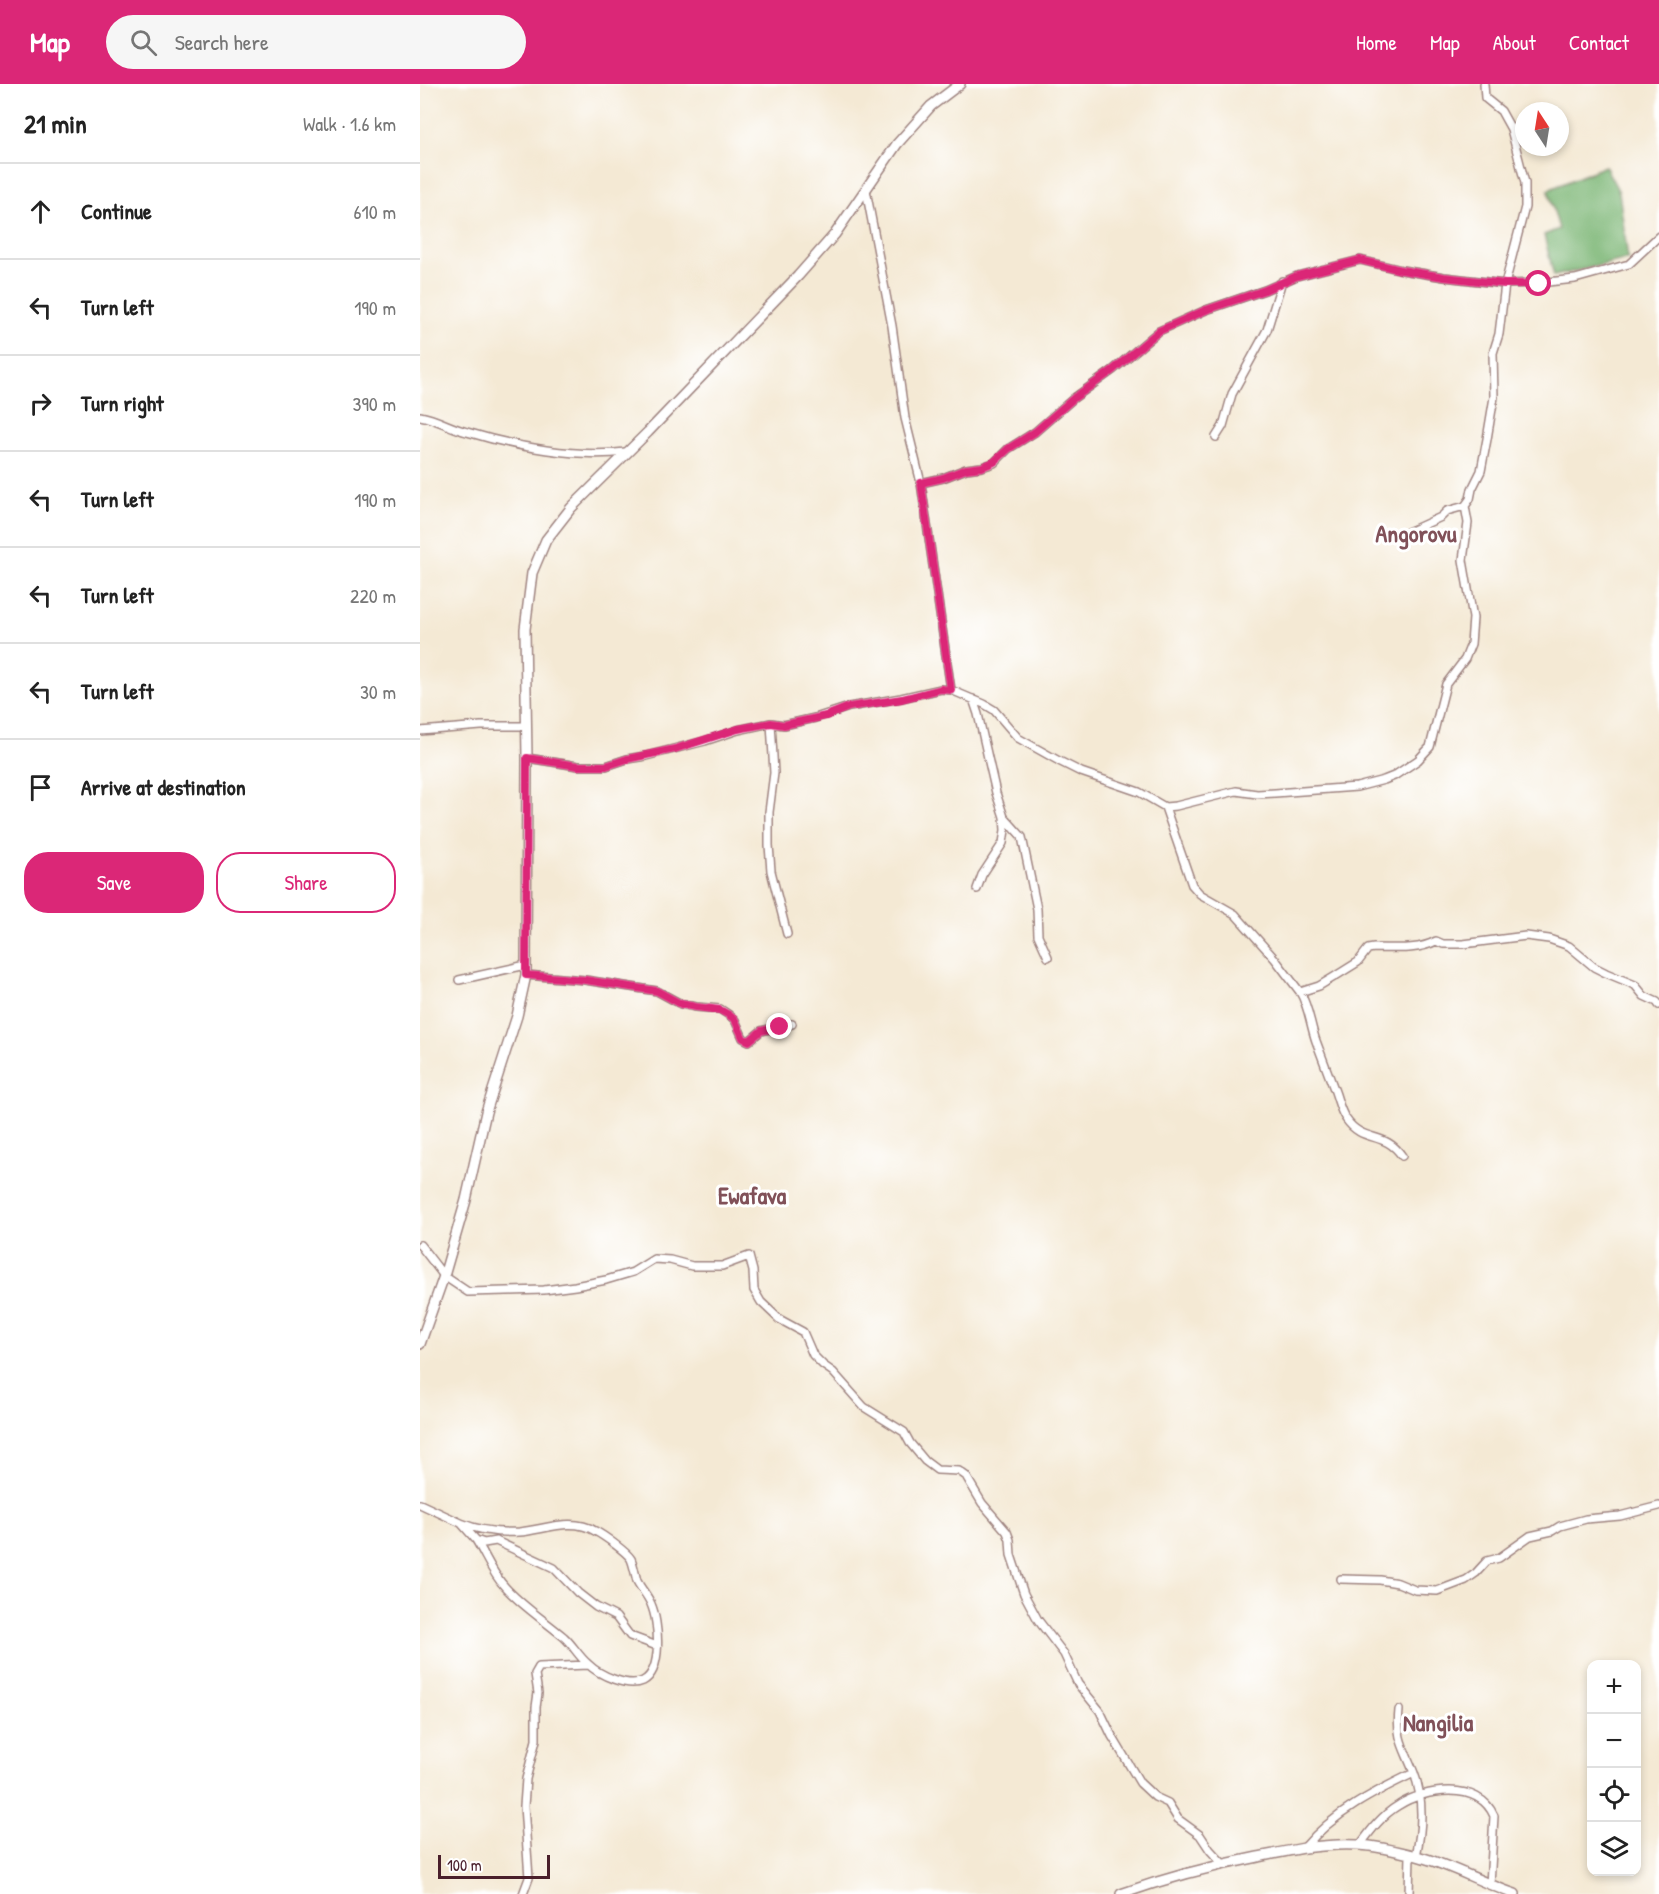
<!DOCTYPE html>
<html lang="en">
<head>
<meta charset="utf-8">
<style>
	:root { --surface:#fff; --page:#f6f6f6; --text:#222; --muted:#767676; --line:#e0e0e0; --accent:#db2777 }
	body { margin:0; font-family:"Patrick Hand",sans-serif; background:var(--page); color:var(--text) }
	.controls { position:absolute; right:18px; bottom:18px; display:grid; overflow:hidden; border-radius:12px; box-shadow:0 3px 9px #0003 }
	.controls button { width:54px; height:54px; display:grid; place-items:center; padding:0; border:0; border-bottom:2px solid var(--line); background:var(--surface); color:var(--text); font:30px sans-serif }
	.compass { position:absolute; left:1095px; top:18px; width:54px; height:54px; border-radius:50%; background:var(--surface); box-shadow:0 3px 9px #0003; rotate:348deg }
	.scale { position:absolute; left:18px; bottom:15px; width:112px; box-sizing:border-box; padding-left:6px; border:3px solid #4a1f2b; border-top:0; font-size:16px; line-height:21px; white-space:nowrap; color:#4a1f2b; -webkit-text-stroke:4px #fff; paint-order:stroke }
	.stop { position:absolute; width:18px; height:18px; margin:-14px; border:4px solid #db2777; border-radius:50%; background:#fff }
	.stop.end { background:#db2777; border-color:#fff; box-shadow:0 2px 6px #0008 }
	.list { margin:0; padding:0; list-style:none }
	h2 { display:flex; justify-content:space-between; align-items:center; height:78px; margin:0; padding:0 24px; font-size:26px }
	h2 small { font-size:20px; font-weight:400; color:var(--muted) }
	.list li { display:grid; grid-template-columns:39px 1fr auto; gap:18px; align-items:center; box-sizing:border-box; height:96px; padding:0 24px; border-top:2px solid var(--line) }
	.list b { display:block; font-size:22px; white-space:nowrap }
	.list em { font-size:20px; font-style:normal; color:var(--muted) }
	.actions { display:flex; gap:12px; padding:18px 24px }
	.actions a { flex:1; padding:14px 0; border:2px solid var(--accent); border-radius:24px; text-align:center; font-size:21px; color:var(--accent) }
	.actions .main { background:var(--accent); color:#fff }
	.icon { flex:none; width:33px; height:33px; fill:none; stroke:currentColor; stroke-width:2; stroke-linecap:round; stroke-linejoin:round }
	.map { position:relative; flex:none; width:1239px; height:1810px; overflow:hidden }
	header { display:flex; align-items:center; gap:36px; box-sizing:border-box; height:84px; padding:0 30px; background:var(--accent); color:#fff }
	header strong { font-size:28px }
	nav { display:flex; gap:33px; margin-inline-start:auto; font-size:21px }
	.search { width:420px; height:54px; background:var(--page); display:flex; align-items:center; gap:15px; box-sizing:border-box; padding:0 21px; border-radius:33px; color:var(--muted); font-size:22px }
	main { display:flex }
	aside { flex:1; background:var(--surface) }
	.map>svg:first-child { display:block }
</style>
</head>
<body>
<header>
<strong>Map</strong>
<div class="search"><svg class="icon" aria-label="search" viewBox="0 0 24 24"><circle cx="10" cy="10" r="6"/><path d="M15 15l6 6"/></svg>Search here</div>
<nav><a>Home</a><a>Map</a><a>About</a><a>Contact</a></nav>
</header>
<main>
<aside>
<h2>21 min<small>Walk · 1.6 km</small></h2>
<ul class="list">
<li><svg class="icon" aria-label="ahead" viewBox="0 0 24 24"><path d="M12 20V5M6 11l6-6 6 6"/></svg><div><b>Continue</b></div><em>610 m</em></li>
<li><svg class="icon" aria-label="left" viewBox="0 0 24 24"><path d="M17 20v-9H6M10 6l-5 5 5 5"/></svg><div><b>Turn left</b></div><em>190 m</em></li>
<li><svg class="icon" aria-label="right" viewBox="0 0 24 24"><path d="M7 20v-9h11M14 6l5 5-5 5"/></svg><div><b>Turn right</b></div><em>390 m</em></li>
<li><svg class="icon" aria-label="left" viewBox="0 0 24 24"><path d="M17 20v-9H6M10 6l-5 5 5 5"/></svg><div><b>Turn left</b></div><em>190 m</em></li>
<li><svg class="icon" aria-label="left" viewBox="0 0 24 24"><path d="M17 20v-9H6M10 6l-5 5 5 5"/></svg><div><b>Turn left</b></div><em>220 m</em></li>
<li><svg class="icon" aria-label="left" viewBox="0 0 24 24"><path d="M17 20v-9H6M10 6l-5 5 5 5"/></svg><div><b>Turn left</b></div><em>30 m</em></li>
<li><svg class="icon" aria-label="arrive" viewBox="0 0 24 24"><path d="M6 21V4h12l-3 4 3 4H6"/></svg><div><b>Arrive at destination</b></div></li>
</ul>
<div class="actions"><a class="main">Save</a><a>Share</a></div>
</aside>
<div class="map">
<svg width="1239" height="1810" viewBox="0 0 1239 1810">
	<rect width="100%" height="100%" fill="#fff"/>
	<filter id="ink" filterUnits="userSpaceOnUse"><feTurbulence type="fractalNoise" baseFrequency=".0167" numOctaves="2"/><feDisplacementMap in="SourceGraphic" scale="12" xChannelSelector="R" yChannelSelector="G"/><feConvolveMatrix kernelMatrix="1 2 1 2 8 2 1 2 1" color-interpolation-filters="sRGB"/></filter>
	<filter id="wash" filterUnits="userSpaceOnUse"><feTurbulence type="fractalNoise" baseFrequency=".008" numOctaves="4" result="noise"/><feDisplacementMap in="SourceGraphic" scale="24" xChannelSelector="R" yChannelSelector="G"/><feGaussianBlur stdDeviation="1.35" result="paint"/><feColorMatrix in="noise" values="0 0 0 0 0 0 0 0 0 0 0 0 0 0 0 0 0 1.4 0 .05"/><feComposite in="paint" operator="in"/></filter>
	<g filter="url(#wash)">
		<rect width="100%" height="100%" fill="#f4e9d4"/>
		<path fill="#7bb674" stroke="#626a50" stroke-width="1.5" d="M1185,82l14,26 9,67 -74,17 -10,-41 15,-6 -11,-39z"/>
	</g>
	<g filter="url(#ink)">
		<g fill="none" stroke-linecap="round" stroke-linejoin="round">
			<g stroke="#9f8480" stroke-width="10">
				<path id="street" d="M446,106l26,136 13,92 16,65 30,207
					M0,332c17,3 31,12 47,16 49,15 109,26 159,20
					M796,353l7,-11 9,-32 35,-64 15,-49
					M501,399l22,-5 23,-9 16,-2 12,-4 14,-14 27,-17 39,-34 39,-28 46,-39 47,-21 59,-20 32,-14 63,-16 42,10 42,7 61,7 34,-1 36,-4 54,-15 30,-28
					M988,448l33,-15 6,-6 18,-5 5,-7 2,-10 9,-18 6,-32 7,-42 -1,-44 6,-19 6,-50 20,-77v-24l-14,-54 -10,-18 -16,-13 -1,-14
					M553,615l5,15 18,79 8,24 1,13 -2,13 -21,32 -5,14
					M351,639l3,50 -5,39v33l2,26 16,63
					M0,647l61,-5h46
					M107,674l51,8h28l21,-7 19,-3 59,-15 33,-11 33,-7 13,2 31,-7 34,-11 52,-9 40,-9 10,1 33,14 10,6 24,28 41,23 22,11 58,20 26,15 11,-1 60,-15 21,3 18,-1 82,-6 27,-7 10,-4 24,-16 12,-13 16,-63 19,-25 6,-15 2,-26 -10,-58 5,-37 -3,-17
					M745,723l27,78 8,9 35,20 40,45 25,33 19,-6 15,-9 24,-15 10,-13 6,-1c20,0 43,3 62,-7l7,3h20l63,-8 23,3 20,7 25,21 12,6 29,12 9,11 13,6 2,3
					M584,733l18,20 15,72 1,26 10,22
					M106,891l59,5 72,11 24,13 15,3 24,2 9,6 6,5 8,18 6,3 12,-10 31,-7
					M39,896l67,-15
					M880,908c9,15 10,32 16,49 6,16 12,32 18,48 4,10 6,22 12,30 17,25 38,11 56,37
					M0,1161l24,31 24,16 76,-2 31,-4 31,-6 27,-8 21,-13 16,1 22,6h30l27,-10 4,15 1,19 7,12 18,17 24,13 10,23 10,10 10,7 31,35 40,25 6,11 15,18 12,9 22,1 7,5 16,27 25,29 3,8 1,15 13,39 14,26 26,34 14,30 22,27 12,25 28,47 15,14 13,6 10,16 22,16 10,15 13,14
					M0,1420l41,19 15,17 8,3 12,-2 58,27 24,25 18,14 20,10 14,19 27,10
					M41,1439c19,8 38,10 58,9 25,-2 53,-15 76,-1 8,4 32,21 36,28 3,7 4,15 6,22 4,8 11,15 14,23 8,18 12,67 -8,77 -15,7 -44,-6 -55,-17 -9,-7 -15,-19 -24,-27 -20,-17 -42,-31 -59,-50 -13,-14 -19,-31 -29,-47
					M921,1495l39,1 18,3 17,7 22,1 29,-11 10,-7 11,-12 12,-3 31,-22 22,-5 8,-5 26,-7 34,-3 39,-10
					M979,1626c-3,30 5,37 15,63 10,26 8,56 2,83
					M940,1761c11,-15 22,-30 39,-40 25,-16 80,-25 95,11l-4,69
					M885,1763c28,-34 71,-56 109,-74
					M103,1810l6,-16 -5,-72 2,-27 10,-39v-33l2,-14 -3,-19 4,-7 49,-2
					M989,1810l1,-39"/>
			</g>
			<g stroke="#9f8480" stroke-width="12">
				<path id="secondary" d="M0,1260l24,-68 22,-76 20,-88 31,-96 9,-41 1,-217 -2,-129 7,-56 14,-33 25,-32 77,-76 150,-156 37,-42 62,-90 34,-38 29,-22
					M701,1810c45,-16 91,-28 137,-37 34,-7 66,-14 100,-12 20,1 40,6 59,11 34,9 65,27 98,38"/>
			</g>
			<use href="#street" stroke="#fff" stroke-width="7"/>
			<use href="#secondary" stroke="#fff" stroke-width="9"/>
		</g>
	</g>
	<g fill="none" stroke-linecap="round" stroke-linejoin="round" filter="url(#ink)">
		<path stroke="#db2777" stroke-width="8" d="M360,943l-19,4 -12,10 -6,-3 -8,-18 -6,-5 -9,-5 -24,-3 -15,-3 -24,-13 -72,-11 -59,-5 1,-217 51,8h28l21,-7 48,-10 63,-20 33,-6 13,2 42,-9 23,-9 53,-8 39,-10 10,1 -30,-207 22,-5 23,-9 16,-2 12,-5 14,-13 27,-17 39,-34 39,-28 46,-39 47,-21 59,-20 32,-14 63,-16 41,10 43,7 61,7h34"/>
	</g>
	<g text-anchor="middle" stroke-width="6" stroke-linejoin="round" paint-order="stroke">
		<g font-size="24" font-weight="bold" fill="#815159" stroke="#fff">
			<text x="996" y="458">Angorovu</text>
			<text x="332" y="1120">Ewafava</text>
			<text x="1018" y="1647">Nangilia</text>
		</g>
	</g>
</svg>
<div class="controls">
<button>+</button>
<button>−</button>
<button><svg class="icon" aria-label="locate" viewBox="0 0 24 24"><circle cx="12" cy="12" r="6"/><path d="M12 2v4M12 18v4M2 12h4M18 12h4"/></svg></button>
<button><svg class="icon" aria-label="layers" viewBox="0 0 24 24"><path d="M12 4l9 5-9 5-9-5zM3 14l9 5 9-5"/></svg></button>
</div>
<svg class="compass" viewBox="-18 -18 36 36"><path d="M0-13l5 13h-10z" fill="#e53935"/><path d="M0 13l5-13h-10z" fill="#767676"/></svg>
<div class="scale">100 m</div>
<div class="stop" style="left:1119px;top:200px"></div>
<div class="stop end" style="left:360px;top:943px"></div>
</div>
</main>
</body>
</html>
